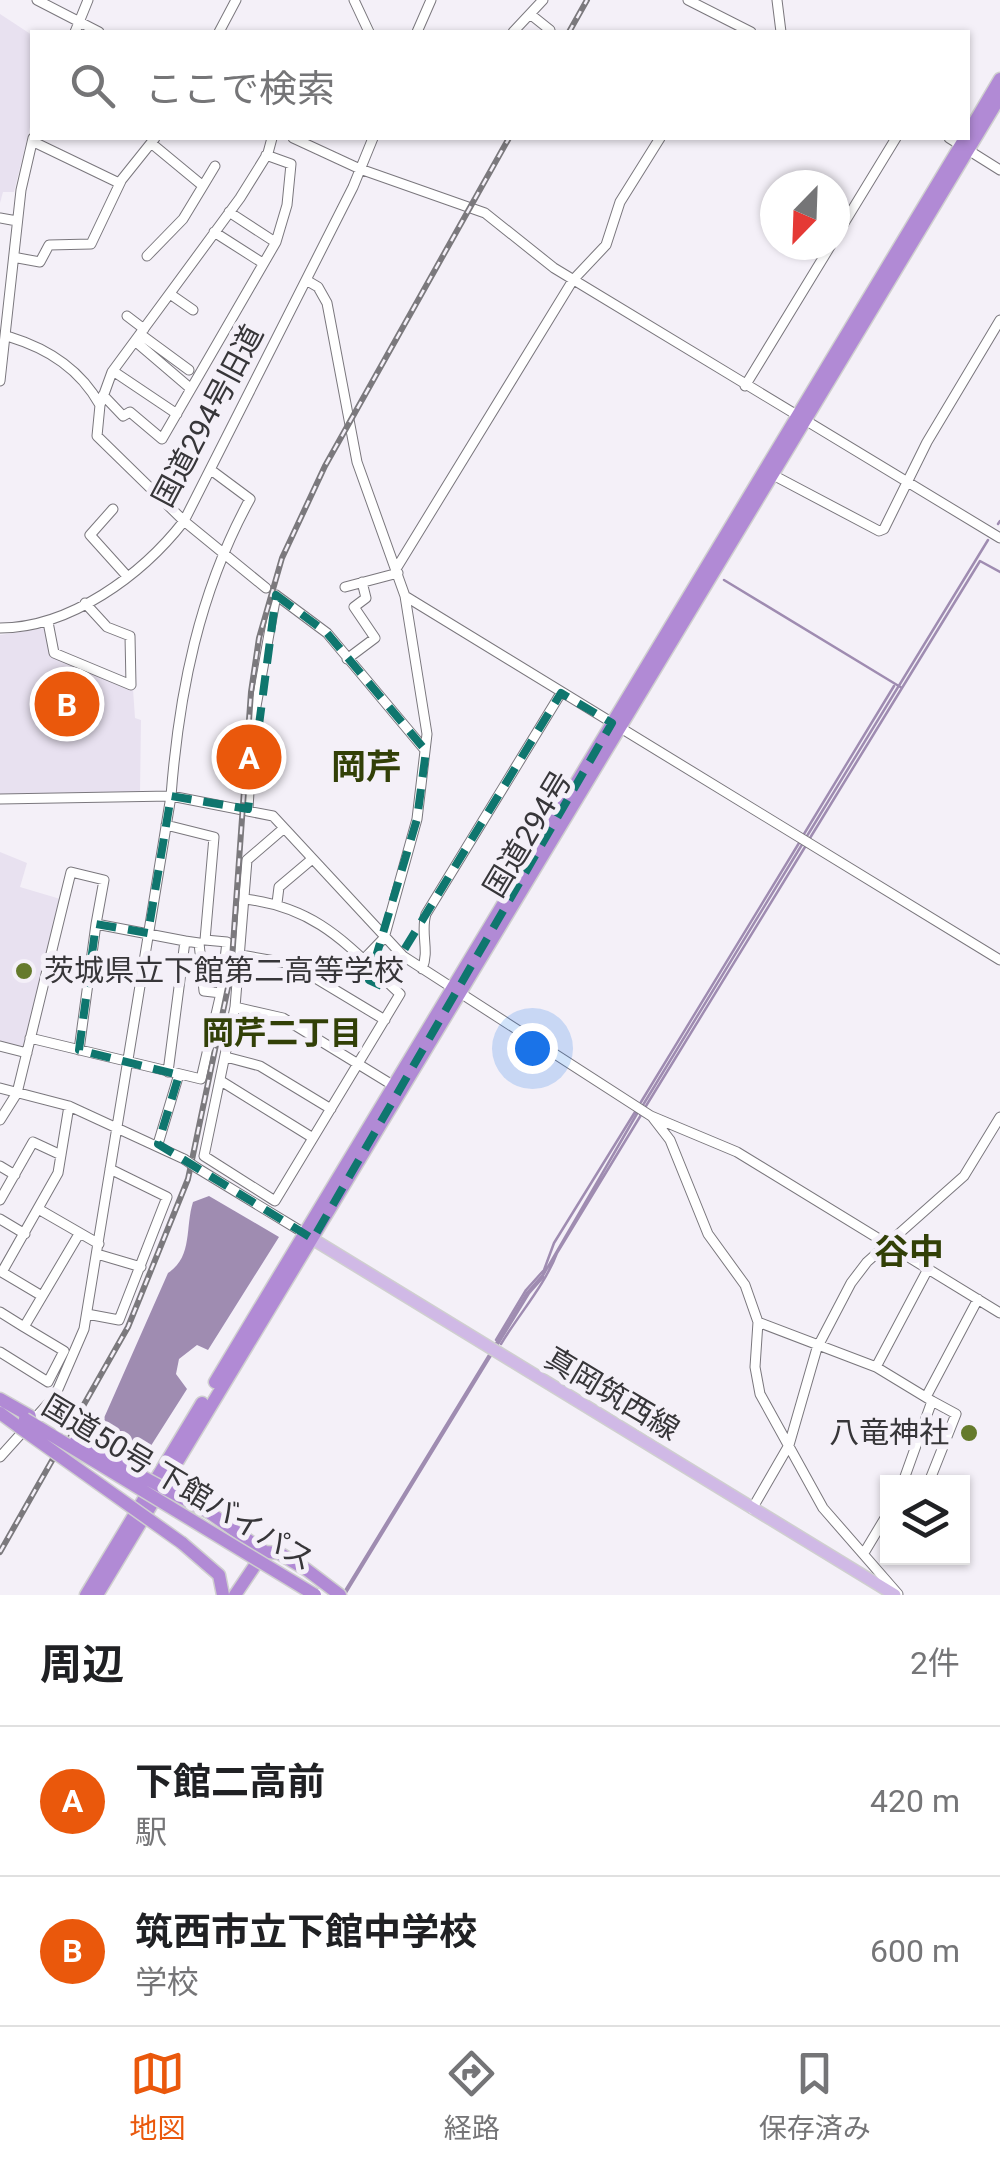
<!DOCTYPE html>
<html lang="ja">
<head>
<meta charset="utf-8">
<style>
	:root { --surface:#fff; --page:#f2f2f2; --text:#202124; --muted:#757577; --line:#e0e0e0; --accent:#ea580c }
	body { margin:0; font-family:Roboto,"Noto Sans JP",sans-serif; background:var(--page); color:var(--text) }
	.controls { position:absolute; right:30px; bottom:30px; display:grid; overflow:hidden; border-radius:0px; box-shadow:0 2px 8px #0004 }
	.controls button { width:90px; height:90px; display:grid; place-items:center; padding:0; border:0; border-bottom:2px solid var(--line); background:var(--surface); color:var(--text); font:50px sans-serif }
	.compass { position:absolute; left:760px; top:170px; width:90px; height:90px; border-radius:50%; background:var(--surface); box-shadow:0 2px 8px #0004; rotate:203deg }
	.you { position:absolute; left:532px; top:1048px; width:35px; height:35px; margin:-25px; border:8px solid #fff; border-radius:50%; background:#1a73e8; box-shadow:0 0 0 15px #1a73e833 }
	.badge { display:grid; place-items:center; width:65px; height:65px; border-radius:50%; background:var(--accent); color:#fff; font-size:32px; font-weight:700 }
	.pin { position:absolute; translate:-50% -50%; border:5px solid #fff; box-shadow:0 2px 10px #0006 }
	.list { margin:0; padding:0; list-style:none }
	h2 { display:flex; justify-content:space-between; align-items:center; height:130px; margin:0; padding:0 40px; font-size:42px }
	h2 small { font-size:32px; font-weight:400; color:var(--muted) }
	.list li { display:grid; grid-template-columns:65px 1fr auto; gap:30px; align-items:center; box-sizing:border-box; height:150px; padding:0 40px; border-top:2px solid var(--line) }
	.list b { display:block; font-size:38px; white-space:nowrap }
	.list p { margin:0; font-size:32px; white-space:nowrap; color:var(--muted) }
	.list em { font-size:32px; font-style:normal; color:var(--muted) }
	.icon { flex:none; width:55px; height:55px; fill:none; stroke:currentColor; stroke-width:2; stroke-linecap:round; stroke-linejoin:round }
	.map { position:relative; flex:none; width:1000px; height:1595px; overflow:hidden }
	.search { position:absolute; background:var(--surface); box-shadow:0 2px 8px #0004; left:30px; right:30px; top:30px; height:110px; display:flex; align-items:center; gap:25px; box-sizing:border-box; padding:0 35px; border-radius:0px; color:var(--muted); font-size:38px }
	.sheet { height:430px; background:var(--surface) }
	nav { display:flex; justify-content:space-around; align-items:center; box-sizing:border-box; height:140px; border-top:2px solid var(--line); background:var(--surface); font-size:28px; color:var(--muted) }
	nav a { display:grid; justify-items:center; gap:5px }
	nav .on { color:var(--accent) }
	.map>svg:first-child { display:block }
</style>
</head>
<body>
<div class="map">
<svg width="1000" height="1595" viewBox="0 0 1000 1595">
	<rect width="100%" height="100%" fill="#f4f0f8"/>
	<path fill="#e8e1f0" d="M0,14l32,21v84l-18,73h-11l-3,11z
		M46,628l5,25 82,36 2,29 6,2 -1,74 -140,3v-162z
		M0,852l27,11 -7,24 47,14 -44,147 -23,-6z"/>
	<path fill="#9f8cb1" d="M209,1196l70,41 -71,113 -11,-5 -18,14 -3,15 11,15 -40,63 -47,-25 68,-154c25,-16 17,-46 25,-71z
		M542,1274l3,3 -15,17 -184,301h-5l185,-303z"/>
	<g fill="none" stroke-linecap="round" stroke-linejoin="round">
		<path stroke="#9f8cb1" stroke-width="2.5" d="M998,524l2,-3
			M724,580l178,108 78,-127 20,11
			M804,834l90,-148
			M807,836l181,-296
			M810,838l92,-150
			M641,1102l158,-259
			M643,1105l160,-262
			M646,1106l159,-259
			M542,1277l96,-165
			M496,1340l30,-50 18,-20 10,-27 81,-131
			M501,1344c18,-30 44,-59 56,-91l84,-138"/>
		<g stroke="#7a777d" stroke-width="11">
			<path id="minor" d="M37,0l62,32
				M354,0l15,32
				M688,0l63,32
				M777,0l4,32
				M530,14l20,16
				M75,32l13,-32
				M219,32l17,-32
				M417,32l14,-32
				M513,32l30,-32
				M293,138l67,31 125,44 69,55 446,270
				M949,138l51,32
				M151,143l52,43 12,-20
				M38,144l81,39 36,-45
				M229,212l43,28
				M0,218l17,3
				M214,232l47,30
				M835,238l61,-100
				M147,256l36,-37 20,-33
				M18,258l22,4 9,-17 42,-1 30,-63
				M306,280l12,7 9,16 30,159 48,134 22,138 -10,85 -33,119 -21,22
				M170,294l23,16
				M127,316l17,13
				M140,334l49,36
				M10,337c39,12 70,32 90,68
				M135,341l55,47
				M113,371l64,43
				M0,381l21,-191 12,-52
				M745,386l86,-141
				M103,395l20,21 7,-4 32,27 114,-197 11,-37 4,-41 -25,-9
				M773,475l106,56 5,-2 43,-87 73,-122
				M113,509l-23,26 36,40
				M396,569l177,-289 33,-35 14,-43 40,-64
				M345,587l53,-14
				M266,588l-82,-67 -87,-85 3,-31 12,-33 128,-174 28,-45 4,-15
				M405,596l595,364
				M48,622l6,31 77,32 -1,-49 -23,-9 -22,-24
				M0,628c70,0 142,-53 184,-107l169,-334 20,-49
				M347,659l28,-21 -21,-31 12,-9 -4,-16
				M0,799l171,-3 102,20 130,140 248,160 86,36 263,161
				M248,809l5,-86 23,-128 51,38 98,117
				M245,899c74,9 103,47 155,95l-125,207 -71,-45 31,-149 12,-147 36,-31
				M277,903l2,-16 32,-27
				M185,941l14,2 5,48 17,2
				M241,955l51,9 93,56
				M422,969c8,-18 -2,-37 4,-55l135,-221
				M235,1007l48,11 111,68
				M30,1038l171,41 20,-86 6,-51 -22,-2 9,-103 -48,-12
				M0,1046l27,7
				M79,1050l17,-126
				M226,1057l34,9 71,43
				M221,1081l92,57
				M0,1088l69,18 115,53
				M653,1118l17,22 38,94 37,51 13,37 -3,45 5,27 63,114 75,86
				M0,1120l17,-27 54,-221 33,8 -8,44 89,17 -17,131
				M158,1144l21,-70
				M0,1166l15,9
				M197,1168l107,65
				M0,1200l33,-58 28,13
				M40,1210l59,34
				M0,1219l25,15
				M97,1254l44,13
				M0,1271l42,25
				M2,1272l56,-99 11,-67
				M0,1312l24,15 55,-93
				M87,1314l32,6 48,-123 -57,-28
				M758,1322l118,45 56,34 -29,81
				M0,1352l48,30 16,-31 -40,-24
				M876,1367l52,-98
				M926,1397l52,-98
				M0,1457l55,-61 29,-67 87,-533c8,-104 28,-204 79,-297l-39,-29
				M929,1482l27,-68 -24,-13
				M752,1509l37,-64 28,-97 34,-65 16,-21 97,-86 36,-59
				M864,1553l24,-40"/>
		</g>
		<g stroke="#cfcfcf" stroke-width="14">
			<path id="major" d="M306,1235l589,360"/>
		</g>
		<g stroke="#cfcfcf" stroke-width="15">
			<path id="highway" d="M968,133l32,-54
				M215,1382l750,-1244
				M0,1399l30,17
				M0,1413l19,14
				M210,1513l55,39 14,1 28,17 33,25
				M182,1543l37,32 4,20
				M86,1595l116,-192
				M97,1595l903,-1498
				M235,1595l29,-43"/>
		</g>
		<use href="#minor" stroke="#fff" stroke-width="9"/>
		<use href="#major" stroke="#d0b9e6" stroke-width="11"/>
		<use href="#highway" stroke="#b18ad5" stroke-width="12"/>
		<g stroke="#7b797d" stroke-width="6">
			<path id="rail" d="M569,32l18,-32
				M0,1552l128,-225 60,-148 43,-206 20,-281 8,-54 23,-80 43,-92 184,-328"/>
		</g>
		<use href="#rail" stroke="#f4f0f8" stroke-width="2.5" stroke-dasharray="8" stroke-linecap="butt"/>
		<g stroke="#7a777d" stroke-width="11" stroke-linecap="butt">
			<path id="minor-bridge" d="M184,1159l13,9"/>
		</g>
		<g stroke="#cfcfcf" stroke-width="15" stroke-linecap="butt">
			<path id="highway-bridge" d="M25,1419l290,176
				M19,1427l163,116
				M76,1441l134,72"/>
		</g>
		<use href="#minor-bridge" stroke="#fff" stroke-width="9"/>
		<use href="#highway-bridge" stroke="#b18ad5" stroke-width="12"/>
	</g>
	<path fill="none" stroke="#0f766e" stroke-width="8" stroke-dasharray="20 12" stroke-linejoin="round" d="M276,595l51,38 99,118 -9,68 -48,161 13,6 179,-293 51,30 -299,516 -155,-95 21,-69 -100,-25 17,-126 52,9 23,-137 77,13z"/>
	<g fill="#657a2c" stroke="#f4f0f8" stroke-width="4">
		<circle cx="24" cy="971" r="10"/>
		<circle cx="969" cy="1433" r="10"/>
	</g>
	<g text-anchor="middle" stroke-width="10" stroke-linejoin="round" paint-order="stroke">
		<g font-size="30" fill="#373639" stroke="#f4f0f8">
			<text transform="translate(208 416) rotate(-62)" y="10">国道294号旧道</text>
			<text transform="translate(528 834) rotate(-59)" y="10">国道294号</text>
			<text transform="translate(612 1394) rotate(31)" y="10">真岡筑西線</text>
			<text transform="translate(178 1483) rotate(31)" y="10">国道50号 下館バイパス</text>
		</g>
		<g font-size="30" fill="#373639" stroke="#f4f0f8" text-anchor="start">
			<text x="44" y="981">茨城県立下館第二高等学校</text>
			<text x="949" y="1443" text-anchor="end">八竜神社</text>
		</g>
		<g font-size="32" font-weight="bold" fill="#324007" stroke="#f4f0f8">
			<text x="282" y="1044">岡芹二丁目</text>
		</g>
		<g font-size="35" font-weight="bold" fill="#324007" stroke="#f4f0f8">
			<text x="366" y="779">岡芹</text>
			<text x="909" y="1264">谷中</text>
		</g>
	</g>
</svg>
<div class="controls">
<button><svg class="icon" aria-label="layers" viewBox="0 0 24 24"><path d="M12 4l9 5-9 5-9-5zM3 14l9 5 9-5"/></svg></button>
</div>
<svg class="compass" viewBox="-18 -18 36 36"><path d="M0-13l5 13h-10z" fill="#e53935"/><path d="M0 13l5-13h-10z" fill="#757577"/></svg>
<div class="you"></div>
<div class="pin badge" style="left:249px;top:757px">A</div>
<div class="pin badge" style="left:67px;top:704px">B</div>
<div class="search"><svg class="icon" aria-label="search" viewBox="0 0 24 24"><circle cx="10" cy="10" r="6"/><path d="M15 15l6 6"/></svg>ここで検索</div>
</div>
<section class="sheet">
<h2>周辺<small>2件</small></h2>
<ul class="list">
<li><span class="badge">A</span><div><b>下館二高前</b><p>駅</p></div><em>420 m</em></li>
<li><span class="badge">B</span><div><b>筑西市立下館中学校</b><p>学校</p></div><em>600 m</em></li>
</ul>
</section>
<nav>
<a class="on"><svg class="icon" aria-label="map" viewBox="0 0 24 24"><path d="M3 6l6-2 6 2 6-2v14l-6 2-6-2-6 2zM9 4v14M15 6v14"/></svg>地図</a>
<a><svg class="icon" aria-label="directions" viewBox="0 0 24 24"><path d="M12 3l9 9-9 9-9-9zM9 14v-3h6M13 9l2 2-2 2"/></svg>経路</a>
<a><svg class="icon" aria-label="saved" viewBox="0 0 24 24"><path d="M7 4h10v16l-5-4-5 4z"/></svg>保存済み</a>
</nav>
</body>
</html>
